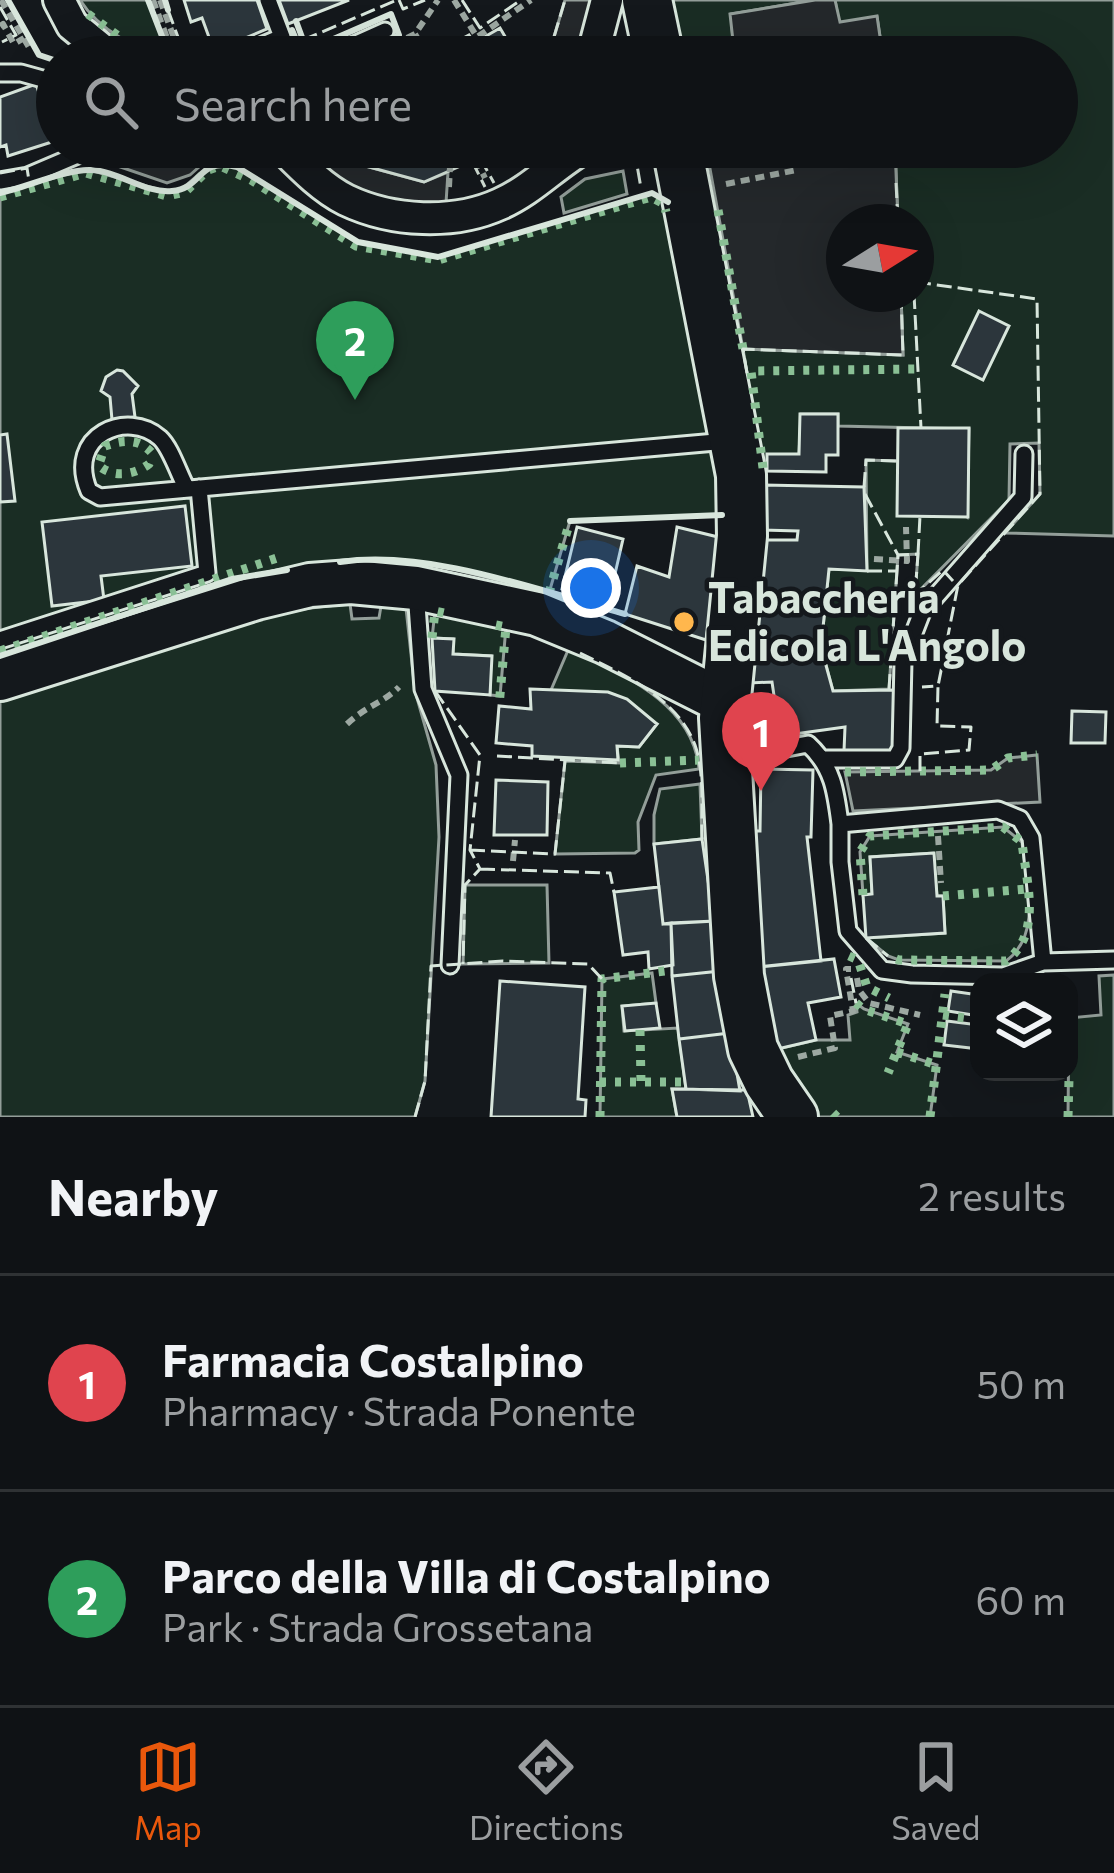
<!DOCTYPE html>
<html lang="en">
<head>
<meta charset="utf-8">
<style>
	:root { --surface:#0f1215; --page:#1d2022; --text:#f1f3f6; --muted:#9b9ea0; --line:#2f3234; --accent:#ea580c }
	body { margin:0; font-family:Commissioner,sans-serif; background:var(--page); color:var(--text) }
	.controls { position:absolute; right:36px; bottom:36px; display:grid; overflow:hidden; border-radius:24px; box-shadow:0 12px 48px #0002 }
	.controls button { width:108px; height:108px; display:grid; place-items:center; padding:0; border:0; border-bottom:3px solid var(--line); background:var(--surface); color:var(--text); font:60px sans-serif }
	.compass { position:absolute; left:826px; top:204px; width:108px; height:108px; border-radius:50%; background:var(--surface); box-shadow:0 12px 48px #0002; rotate:79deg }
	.you { position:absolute; left:591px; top:588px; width:42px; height:42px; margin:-30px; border:9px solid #fff; border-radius:50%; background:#1a73e8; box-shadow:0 0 0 18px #1a73e833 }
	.badge { display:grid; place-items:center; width:78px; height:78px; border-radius:50%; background:var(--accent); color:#fff; font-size:39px; font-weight:700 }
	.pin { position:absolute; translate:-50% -99px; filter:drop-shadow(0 3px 6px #0008) }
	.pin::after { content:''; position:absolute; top:63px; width:42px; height:36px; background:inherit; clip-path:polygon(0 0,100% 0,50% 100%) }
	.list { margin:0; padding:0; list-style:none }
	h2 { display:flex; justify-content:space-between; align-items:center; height:156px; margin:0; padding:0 48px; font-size:51px }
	h2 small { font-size:39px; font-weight:400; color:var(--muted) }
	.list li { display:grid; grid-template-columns:78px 1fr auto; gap:36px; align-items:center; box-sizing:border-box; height:216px; padding:0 48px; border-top:3px solid var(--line) }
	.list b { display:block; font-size:45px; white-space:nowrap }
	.list p { margin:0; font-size:39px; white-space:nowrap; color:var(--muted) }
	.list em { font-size:39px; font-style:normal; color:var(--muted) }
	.icon { flex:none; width:66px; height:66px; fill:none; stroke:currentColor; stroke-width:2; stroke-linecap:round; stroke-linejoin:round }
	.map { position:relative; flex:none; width:1114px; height:1117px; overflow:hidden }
	.search { position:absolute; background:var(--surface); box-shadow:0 12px 48px #0002; left:36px; right:36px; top:36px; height:132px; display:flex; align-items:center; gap:30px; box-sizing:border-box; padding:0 42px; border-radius:66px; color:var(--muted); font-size:45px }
	.sheet { height:588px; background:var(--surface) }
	nav { display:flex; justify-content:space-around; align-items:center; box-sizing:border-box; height:168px; border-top:3px solid var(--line); background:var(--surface); font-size:33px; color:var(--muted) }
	nav a { display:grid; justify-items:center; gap:6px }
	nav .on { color:var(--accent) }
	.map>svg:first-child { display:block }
</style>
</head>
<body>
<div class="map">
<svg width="1114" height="1117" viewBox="0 0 1114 1117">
	<rect width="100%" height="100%" fill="#14181c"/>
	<path fill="#1a2d24" stroke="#939e99" stroke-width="3" d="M80,0h68l22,57c-34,-7 -71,-27 -90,-57z
		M671,0h144l-84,14 2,27 -54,11z
		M835,0h279v536l-109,-3 35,-39 -1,-51 -29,1 -1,56 -94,95 3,-41 -20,1 -9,134 -56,2 -12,-44 8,-78 38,1 -1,-110 32,1 69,56 2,-88 -131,-3v-12h-37l-2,40 -37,14 -19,-119 160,6 -2,-61h15v-72h-18l-3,-75h162v-90h-174l-6,-40 -38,6z
		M220,162l17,5 121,75 80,15 214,-64 15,8 52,253 3,61 -152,6 -21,72c-62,-15 -127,-37 -191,-33 -124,6 -241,61 -358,96v-463l86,-24 82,23 14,-3 24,-21z
		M623,171l4,23 -63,19 -3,-16 24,-18z
		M350,604l2,15 27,-1 2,-12 25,2 9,83 21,74 3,72 -14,244 -10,36h-415v-415c116,-35 227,-91 350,-98z
		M435,611l71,16 -6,69 -10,-1 1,-39 -38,-2v-15l-21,-1z
		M569,648c52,26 124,54 130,121l-43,6 -18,47 1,28 -4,3 -80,1 10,-93 54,2 -2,-17 22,1 18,-23 -106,-34z
		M700,784l2,55 -48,5v-29l6,-26z
		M1003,827l19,15c4,39 21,92 -16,119l-107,-1 -11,-4 -22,-18 79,-5 -2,-37h-6l-4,-43 -63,4 2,37 -9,1 -3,-43 10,-16z
		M465,885h82l2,78 -86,1z
		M652,973l4,30 -34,3 2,25 54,-3 8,61h-14l5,28h-77l2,-138z
		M1114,975v142h-46l1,-99 32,-3 -2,-39z
		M856,1003l8,6 44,15 -11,28 40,13 -7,52h-118l-43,-66 47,-11h34l-2,-25 9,-3z"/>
	<path fill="#24282b" stroke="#939e99" stroke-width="3" d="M565,0h37l-14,57h-40z
		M815,0h20l5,22 37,-6 6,41h-194l-1,-7 45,-9 -3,-27z
		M96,147h118l-5,11 -19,17 -23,8 -67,-23z
		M301,147h33l5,12 85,23 24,-10 -2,31 -10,4 -51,-7 -35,-12z
		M706,147h189l3,75h-54v72h57l2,61 -160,-6z
		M1037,755l3,47 -187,9 -8,-39 146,-2 17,-12z"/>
	<path fill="#2c363c" stroke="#d8e6dc" stroke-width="3" d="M184,0h73l10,29 -53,22 -12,-33 -11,4z
		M279,0h70l-61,24z
		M500,28l17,29h-89l41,-22 5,8z
		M412,40l9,17h-48z
		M36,84l19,57 -47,15 -2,-11 -6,2v-50z
		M341,147h163l-80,35 -77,-21z
		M979,311l30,15 -26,54 -30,-15z
		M117,370l6,1 15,15 -6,8 3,23 -23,3 -2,-23 -9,-6 5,-14z
		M800,414h38v41h-12v17l-59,-1v-17h32z
		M898,428h71l-1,89 -71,-1z
		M7,434l8,67 -15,1v-67z
		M763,485l101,2 3,84 -38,-2 -8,78 12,44 62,-1v62l-51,-1 1,-24 -65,9 -8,-54 -22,1 11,-143h36l1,-9 -37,-1z
		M185,506l7,60 -91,10 3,24 -52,6 -10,-84z
		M577,527l46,12 -14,61 -47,-11z
		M677,527l45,11 -16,102 -81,-26 12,-48 32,11z
		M432,638l22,1 -1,15 39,2 -2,39 -55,-4z
		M530,689l78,3 19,7 30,25 -18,23 -22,-1 1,14 -86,-4v-10l-36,-3 3,-37 32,3z
		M1072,711l34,1 -1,31h-34z
		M761,769l52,1 -2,67h-4l14,124 -72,7 -4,-137h15z
		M496,780l52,2 -1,53h-53z
		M702,839l12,82 -51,3 -9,-80z
		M934,853l3,43h6l2,37 -79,5 -3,-43 9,-1 -2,-37z
		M659,887l4,37 8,-1 2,42 -24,4 -1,-17 -25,3 -9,-63z
		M714,921l7,50 -49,5 -1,-53z
		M834,959l7,38 -33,6 8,37 -47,11 -20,-83z
		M721,971l9,62 -51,6 -7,-63z
		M500,981l85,6 -7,112 8,1 -1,17h-94z
		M951,991l28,4v21l-31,-5z
		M656,1003l4,25 -35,3 -3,-25z
		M947,1021l32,4v24l-35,-4z
		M730,1033l10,58 -54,-2 -7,-50z
		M672,1089l75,1 6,27h-76z"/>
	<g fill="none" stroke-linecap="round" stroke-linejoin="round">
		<g stroke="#d8e6dc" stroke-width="21">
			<path id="lane" d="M235,57l47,-20 -14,-37
				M327,57l58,-26
				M0,73h21l36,10
				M0,181l28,-5 68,-29
				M187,489c-8,-14 -16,-41 -27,-51 -32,-29 -95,-3 -71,53l11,6 627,-56
				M416,591l7,98 36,86 -9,190
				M0,640l207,-67 -8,-85
				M733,758l75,-14c25,23 28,48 32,80l158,-14 22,9 11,19 12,124
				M825,759h70l6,-11 2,-87 19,-49 101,-115 1,-43
				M840,824v38l8,69 34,39 30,4 91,2 40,-14 71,-2"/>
		</g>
		<g stroke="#d8e6dc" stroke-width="36">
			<path id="street" d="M59,0l13,25 39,32
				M592,57l15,-57
				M282,147c19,19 40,41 64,53 46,22 108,25 154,4 32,-14 55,-40 85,-57"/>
		</g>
		<g stroke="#d8e6dc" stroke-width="48">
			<path id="secondary" d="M0,679l256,-81 54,-13 41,-3 65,6 121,26 68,28 119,60"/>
		</g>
		<g stroke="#d8e6dc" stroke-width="54">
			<path id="primary" d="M647,0l12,57
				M677,147l64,328 1,61 -18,182 15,258 14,73 16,33 24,35"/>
		</g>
		<path stroke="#9da8a2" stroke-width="6" stroke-dasharray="9 6" stroke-linecap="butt" d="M1,0l29,49
			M153,0l21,57
			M160,0l21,57
			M454,0l23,37 54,-37
			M0,26l3,-2 11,20 10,-6
			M415,34l13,23
			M407,38l8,-4 23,-34
			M478,147l3,6 12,-6
			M476,160l9,18
			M238,164l8,-17
			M726,184l71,-14
			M449,187l1,-20
			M874,559l33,2 -1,-34
			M347,724c19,-18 36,-21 52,-37
			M938,836l3,47
			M513,861l2,-21
			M857,978l2,12 10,13 51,12
			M798,1057l37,-9 -5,-32 23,-5 -7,-42h5"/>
		<use href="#lane" stroke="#14181c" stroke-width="15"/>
		<use href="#street" stroke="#14181c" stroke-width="30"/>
		<use href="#secondary" stroke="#14181c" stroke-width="42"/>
		<use href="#primary" stroke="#14181c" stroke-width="48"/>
		<path stroke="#8ac095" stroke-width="9" stroke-dasharray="6 9" stroke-linecap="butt" d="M88,14l40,29 38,14
			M0,197l86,-24 81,23 18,-4 23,-22 12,-4 31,14 105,66 82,14 213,-63 13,7 2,8
			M718,210l25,139
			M100,461l5,-15c17,-6 33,-8 46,6
			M102,468c14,10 34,6 47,-4l3,-7
			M763,468l-12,-97 167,-2
			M549,593l21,-72
			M496,625l10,2 -7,79
			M432,638l3,-27 9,2
			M0,651l277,-93
			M620,763l79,-3
			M845,772l146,-2 17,-12 29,-3
			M863,895l-3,-43 10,-16 133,-9 19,15c4,39 21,92 -16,119l-107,-1 -11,-4
			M943,896l83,-7
			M849,956l9,4 9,27 22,11
			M856,1003l7,6 45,15 -20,49
			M943,1015l36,5
			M640,1030l1,52
			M897,1052l40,13
			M600,1082h86
			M833,1113l4,4
			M600,1117l2,-138 71,-9
			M930,1117l15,-123
			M1068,1117l1,-38"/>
		<path stroke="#d8e6dc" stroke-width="3" stroke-dasharray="15 6" stroke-linecap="butt" d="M399,0l4,9 22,-9
			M462,0l18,28 41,-28
			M0,7l16,28 -14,7
			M168,10l14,38
			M303,40l94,-40
			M217,55l11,-4 -1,-5
			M548,57l17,-57
			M39,92l18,6
			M614,147l8,13
			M634,148l7,40
			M480,158l14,25
			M472,161l13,26
			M0,173l27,-5 3,19
			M896,183l2,39
			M916,282l121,17 3,195 -82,91 -20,101
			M914,294l7,134
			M747,373l-4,-24 160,6 -2,-61
			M864,487l2,-27 32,1
			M865,494l33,61
			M918,554l2,-38
			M867,571h30l1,-16 20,-1 -3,41 28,-25 10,11
			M580,653c42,21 97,44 115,92 10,28 6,65 7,94
			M889,689l8,-118
			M435,691l45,64 -10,95 10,19 -15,16 -2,79
			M497,756l123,7
			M920,771v-17l49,-4 2,-23 -34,-1 1,-40 -16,1
			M470,850l85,4 10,-93
			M480,869l130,4 4,19
			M866,938l22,18
			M851,978l5,25
			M415,1117l10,-36 6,-115 72,-5 85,3 14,15"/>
		<path stroke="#d8e6dc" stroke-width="6" d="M8,0l31,55 18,6
			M148,0l22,57
			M165,0l3,10
			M296,21l7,19
			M182,48l3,9
			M200,57l14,-6
			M262,57l35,-15 -5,-12
			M292,57l99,-43 8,21 -51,22
			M0,193c27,-6 66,-24 91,-23 27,1 55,24 81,21 32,-3 25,-34 65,-24l121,75 80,15 214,-64 16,9
			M570,521l152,-6
			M340,562c89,-13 200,29 285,52
			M0,656l232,-77 55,-9
			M1042,976l6,6"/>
	</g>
	<circle fill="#ffb74d" stroke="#14181c" stroke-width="4.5" cx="684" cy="622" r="12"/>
	<g text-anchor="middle" stroke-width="9" stroke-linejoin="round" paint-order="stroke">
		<g font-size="42" font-weight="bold" fill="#d8e6dc" stroke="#14181c" text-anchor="start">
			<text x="708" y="613">Tabaccheria<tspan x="708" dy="48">Edicola L'Angolo</tspan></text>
		</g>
	</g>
</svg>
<div class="controls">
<button><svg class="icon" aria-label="layers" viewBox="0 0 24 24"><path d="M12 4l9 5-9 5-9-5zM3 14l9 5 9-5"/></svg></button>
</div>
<svg class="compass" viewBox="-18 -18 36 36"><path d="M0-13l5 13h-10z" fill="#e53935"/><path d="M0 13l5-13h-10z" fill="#9b9ea0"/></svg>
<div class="you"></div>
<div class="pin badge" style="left:761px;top:791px;background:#e0444e">1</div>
<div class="pin badge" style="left:355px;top:400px;background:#2e9e5b">2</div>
<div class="search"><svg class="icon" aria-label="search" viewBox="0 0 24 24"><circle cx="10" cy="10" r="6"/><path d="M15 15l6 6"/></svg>Search here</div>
</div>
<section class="sheet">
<h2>Nearby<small>2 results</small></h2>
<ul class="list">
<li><span class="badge" style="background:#e0444e">1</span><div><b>Farmacia Costalpino</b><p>Pharmacy · Strada Ponente</p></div><em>50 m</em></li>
<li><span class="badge" style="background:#2e9e5b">2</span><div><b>Parco della Villa di Costalpino</b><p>Park · Strada Grossetana</p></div><em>60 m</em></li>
</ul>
</section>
<nav>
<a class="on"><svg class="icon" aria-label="map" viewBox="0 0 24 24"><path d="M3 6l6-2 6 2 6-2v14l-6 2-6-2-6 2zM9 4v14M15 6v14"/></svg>Map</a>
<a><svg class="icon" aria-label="directions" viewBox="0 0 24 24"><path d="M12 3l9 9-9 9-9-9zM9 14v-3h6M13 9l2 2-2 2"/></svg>Directions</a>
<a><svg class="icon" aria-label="saved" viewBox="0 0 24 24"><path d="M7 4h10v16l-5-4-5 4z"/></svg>Saved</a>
</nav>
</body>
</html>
